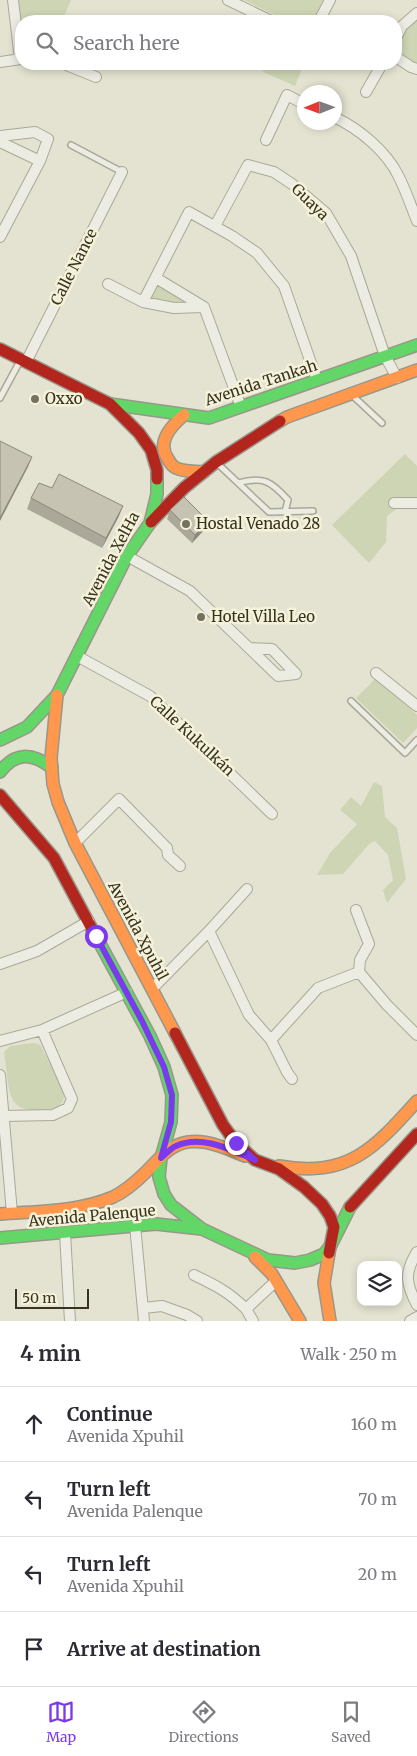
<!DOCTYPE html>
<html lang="en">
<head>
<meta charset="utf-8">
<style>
	:root { --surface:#fff; --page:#f7f7f7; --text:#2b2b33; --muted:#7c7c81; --line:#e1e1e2; --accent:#7c3aed }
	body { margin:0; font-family:Merriweather,serif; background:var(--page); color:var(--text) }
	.controls { position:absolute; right:15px; bottom:15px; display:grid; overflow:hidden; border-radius:10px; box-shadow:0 2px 8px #0003 }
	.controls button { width:45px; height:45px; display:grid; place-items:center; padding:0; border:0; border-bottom:1px solid var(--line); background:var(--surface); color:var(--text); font:25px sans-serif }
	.compass { position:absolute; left:297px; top:85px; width:45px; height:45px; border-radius:50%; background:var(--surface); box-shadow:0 2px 8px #0003; rotate:269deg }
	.scale { position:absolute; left:15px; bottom:12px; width:74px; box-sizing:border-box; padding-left:5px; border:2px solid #393221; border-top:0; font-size:14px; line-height:18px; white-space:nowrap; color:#393221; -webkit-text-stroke:4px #f4f2d8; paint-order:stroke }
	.stop { position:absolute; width:15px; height:15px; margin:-11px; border:4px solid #7c3aed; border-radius:50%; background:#fff }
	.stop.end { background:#7c3aed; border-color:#fff; box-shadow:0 1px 5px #0008 }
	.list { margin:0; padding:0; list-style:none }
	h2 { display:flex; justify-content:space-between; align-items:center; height:65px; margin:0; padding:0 20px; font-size:21px }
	h2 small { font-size:16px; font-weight:400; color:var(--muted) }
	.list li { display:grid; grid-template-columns:32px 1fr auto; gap:15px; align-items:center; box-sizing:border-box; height:75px; padding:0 20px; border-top:1px solid var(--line) }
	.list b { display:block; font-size:19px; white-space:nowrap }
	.list p { margin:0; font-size:16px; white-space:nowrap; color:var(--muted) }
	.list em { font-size:16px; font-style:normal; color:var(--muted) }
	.icon { flex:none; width:28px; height:28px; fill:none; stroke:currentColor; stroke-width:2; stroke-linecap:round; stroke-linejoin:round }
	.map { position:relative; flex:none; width:417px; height:1321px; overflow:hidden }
	.search { position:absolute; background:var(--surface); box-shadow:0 2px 8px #0003; left:15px; right:15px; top:15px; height:55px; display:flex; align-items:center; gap:12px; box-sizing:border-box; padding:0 18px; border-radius:20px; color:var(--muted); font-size:19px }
	.sheet { height:365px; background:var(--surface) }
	nav { display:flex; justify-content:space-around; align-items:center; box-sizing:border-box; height:70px; border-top:1px solid var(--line); background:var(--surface); font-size:14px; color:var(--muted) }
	nav a { display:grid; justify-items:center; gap:2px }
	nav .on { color:var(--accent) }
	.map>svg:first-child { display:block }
</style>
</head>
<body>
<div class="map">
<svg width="417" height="1321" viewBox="0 0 417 1321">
	<rect width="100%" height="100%" fill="#e4e3d1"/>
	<path fill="#cdd5b4" d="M17,0h54l-9,21h-41v12z
		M244,0h79l-11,21h-25z
		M417,18v46l-21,-12v-4l13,-23z
		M266,64h38l-9,22 -32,-14z
		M156,284l36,20 -17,1 -27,-5z
		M405,454l12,12v41h-18l-12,9 -1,26 -17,21 -37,-38z
		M377,677l40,38v13l-14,15 -47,-45z
		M374,782l8,4 3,31 12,11 9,51 -19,24 -4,-13 10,-10 -5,-25 -13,-14 -5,2 -27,31 -26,1 13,-22 27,-29 -17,-14 11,-13 10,9z
		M34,1043l6,2 25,46 -2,10 -6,7c-54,10 -46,-13 -53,-56l6,-6z"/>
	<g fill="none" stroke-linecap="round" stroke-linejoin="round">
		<g stroke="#aaa899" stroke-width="8">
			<path id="lane" d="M71,145l51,27
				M353,396l29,27
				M0,398l20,-37
				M218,464l51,48 44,-1
				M238,483c25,-7 33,-2 50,17l-3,12
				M351,701l54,52 12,-13"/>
		</g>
		<g stroke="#aaa899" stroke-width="12">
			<path id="street" d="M13,0l7,59
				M228,0l43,21
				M319,21l11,-21
				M396,38l6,-12 15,-13
				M396,57l15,10 6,2
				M0,62l21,-3
				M64,64l32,13
				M366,92l16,-28
				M334,117c26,12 53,35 65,60 7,14 12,29 18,44
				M0,136l35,-4 13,7 -8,22 -40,76
				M266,140l21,-45 17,9
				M0,142l40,19
				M215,226l33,-61 26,7 18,12 34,29 25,43 34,100 12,22
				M156,278l48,29 37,100
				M108,284l35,18 31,6 30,-1
				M143,302l46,-90 43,24 25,17 27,33 33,94
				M26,362l96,-190
				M394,503h23
				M127,556l63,35 88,85 18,-2 -24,-25 -23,-1
				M77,656l73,40 122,118
				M376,673l41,33
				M75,843l44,-44 48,49 1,7 12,11
				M356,910l13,34 -9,16 -1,12 28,33 30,30
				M209,931l40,84 22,25
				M0,964l37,-13 52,-30
				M152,989l57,-58 38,-42
				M0,1041l42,-11 85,-38
				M0,1075l12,138
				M292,1079l-5,-7 -16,-32 47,-52 41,-16
				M3,1116l50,-1 15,-7 4,-9 -30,-69
				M135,1225l9,96
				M65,1233l5,88
				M417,1252c-13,21 -11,32 0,53
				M194,1275c21,10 35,17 52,34l30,-28
				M143,1308l19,-2 25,9 10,6
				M246,1309l7,12
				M410,1321l7,-4"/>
		</g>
		<g stroke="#99978a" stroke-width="14">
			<path id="fast" d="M110,404l99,14 208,-73
				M0,740l27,-13 30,-32 70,-139 23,-33 7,-29v-15
				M0,772c16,-21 33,-19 52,-4
				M92,929l58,107 14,31 8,28 -1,27 -10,36 -2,19 5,17 7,11 31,24
				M0,1238l156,-14 46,5 66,31 27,3 15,-3 14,-6 7,-9 19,-38"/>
		</g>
		<g stroke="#99978a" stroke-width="14">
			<path id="slow" d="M184,415c-13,11 -28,27 -16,44 2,4 4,7 8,9 8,4 19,3 28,4
				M280,421l7,-4 130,-47
				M57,695l-6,63 2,26 5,18 17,41 100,190
				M279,1166c69,12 95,-17 138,-65
				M0,1214c38,-3 78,-2 113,-17 13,-6 24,-16 34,-26 8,-8 15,-17 25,-23 22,-15 51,-1 73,8
				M329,1253l-5,30 6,38
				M255,1257l17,17 28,47"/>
		</g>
		<g stroke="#99978a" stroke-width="14">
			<path id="jam" d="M0,349l110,55 29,29 12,17 6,20v9
				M151,522l33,-34 32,-26 64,-41
				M0,795l54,63 38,71
				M175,1033l48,92 13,18 19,17 24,9 25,18 18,17 8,12 4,11 -5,26
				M350,1207l67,-73"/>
		</g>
		<use href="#lane" stroke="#ecece2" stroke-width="5"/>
		<use href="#street" stroke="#ecece2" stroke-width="10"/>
		<use href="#fast" stroke="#63d668" stroke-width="11"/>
		<use href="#slow" stroke="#ff974d" stroke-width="11"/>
		<use href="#jam" stroke="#b3261e" stroke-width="11"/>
	</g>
	<path fill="#aba899" d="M31,498l88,18 -17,32 -75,-39z
		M170,510l35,19 -13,14 -25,-24z"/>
	<path fill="#8b887d" d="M32,457l-4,10 -28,54v-3z
		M123,506l-4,10 -17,32 4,-10z
		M208,521l-3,8 -13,14 3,-8z"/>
	<path fill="#c7c3b2" stroke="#8b887d" d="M0,441l32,16 -32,61z
		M59,474l64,32 -17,32 -75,-40 8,-15 13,5z
		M184,497l24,24 -13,14 -25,-25z"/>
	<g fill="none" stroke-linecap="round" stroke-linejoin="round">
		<path stroke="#7c3aed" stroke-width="6" d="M96,936l46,85 22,46 8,28 -1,27 -10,36c5,-4 10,-10 15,-12 26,-12 55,4 79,14l-19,-17"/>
	</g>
	<g fill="#75705f" stroke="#f4f2d8" stroke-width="2">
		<circle cx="35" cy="399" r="5"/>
		<circle cx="186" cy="524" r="5"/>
		<circle cx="201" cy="617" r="5"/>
	</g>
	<g text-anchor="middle" stroke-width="5" stroke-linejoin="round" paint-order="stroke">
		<g font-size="15" fill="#393221" stroke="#f4f2d8">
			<text transform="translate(310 202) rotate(44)" y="5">Guaya</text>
			<text transform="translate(74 267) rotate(-63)" y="5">Calle Nance</text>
			<text transform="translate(261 383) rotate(-18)" y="5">Avenida Tankah</text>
			<text transform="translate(111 559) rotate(-62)" y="5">Avenida XelHa</text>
			<text transform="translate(192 736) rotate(43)" y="5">Calle Kukulkán</text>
			<text transform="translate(138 931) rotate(62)" y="5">Avenida Xpuhil</text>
			<text transform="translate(92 1216) rotate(-5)" y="5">Avenida Palenque</text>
		</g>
		<g font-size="15" fill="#393221" stroke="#f4f2d8" text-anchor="start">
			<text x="45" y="404">Oxxo</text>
			<text x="196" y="529">Hostal Venado 28</text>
			<text x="211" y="622">Hotel Villa Leo</text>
		</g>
	</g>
</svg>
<div class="controls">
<button><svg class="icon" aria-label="layers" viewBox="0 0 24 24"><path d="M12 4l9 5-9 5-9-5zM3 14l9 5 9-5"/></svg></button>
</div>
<svg class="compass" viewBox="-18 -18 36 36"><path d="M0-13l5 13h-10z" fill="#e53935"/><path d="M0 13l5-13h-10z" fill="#7c7c81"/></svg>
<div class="scale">50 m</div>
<div class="stop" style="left:96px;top:936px"></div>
<div class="stop end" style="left:236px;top:1143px"></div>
<div class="search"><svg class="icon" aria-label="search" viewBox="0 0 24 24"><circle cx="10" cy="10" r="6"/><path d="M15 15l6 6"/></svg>Search here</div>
</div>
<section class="sheet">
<h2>4 min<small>Walk · 250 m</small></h2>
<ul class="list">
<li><svg class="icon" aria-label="ahead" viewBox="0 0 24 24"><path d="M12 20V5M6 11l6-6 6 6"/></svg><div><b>Continue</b><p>Avenida Xpuhil</p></div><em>160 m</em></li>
<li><svg class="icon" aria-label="left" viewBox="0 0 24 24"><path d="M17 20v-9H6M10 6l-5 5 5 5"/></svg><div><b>Turn left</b><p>Avenida Palenque</p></div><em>70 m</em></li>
<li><svg class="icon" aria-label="left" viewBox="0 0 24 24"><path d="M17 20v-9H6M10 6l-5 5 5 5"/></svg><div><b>Turn left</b><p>Avenida Xpuhil</p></div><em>20 m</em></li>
<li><svg class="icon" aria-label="arrive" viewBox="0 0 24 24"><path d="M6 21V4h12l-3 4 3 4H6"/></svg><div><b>Arrive at destination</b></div></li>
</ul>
</section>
<nav>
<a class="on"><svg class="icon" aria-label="map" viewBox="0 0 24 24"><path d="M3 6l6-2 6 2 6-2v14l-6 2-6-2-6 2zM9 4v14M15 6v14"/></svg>Map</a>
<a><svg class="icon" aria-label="directions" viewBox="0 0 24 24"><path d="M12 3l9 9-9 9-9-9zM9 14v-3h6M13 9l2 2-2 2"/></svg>Directions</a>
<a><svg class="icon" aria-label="saved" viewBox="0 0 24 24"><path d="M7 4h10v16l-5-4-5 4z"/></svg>Saved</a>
</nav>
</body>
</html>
